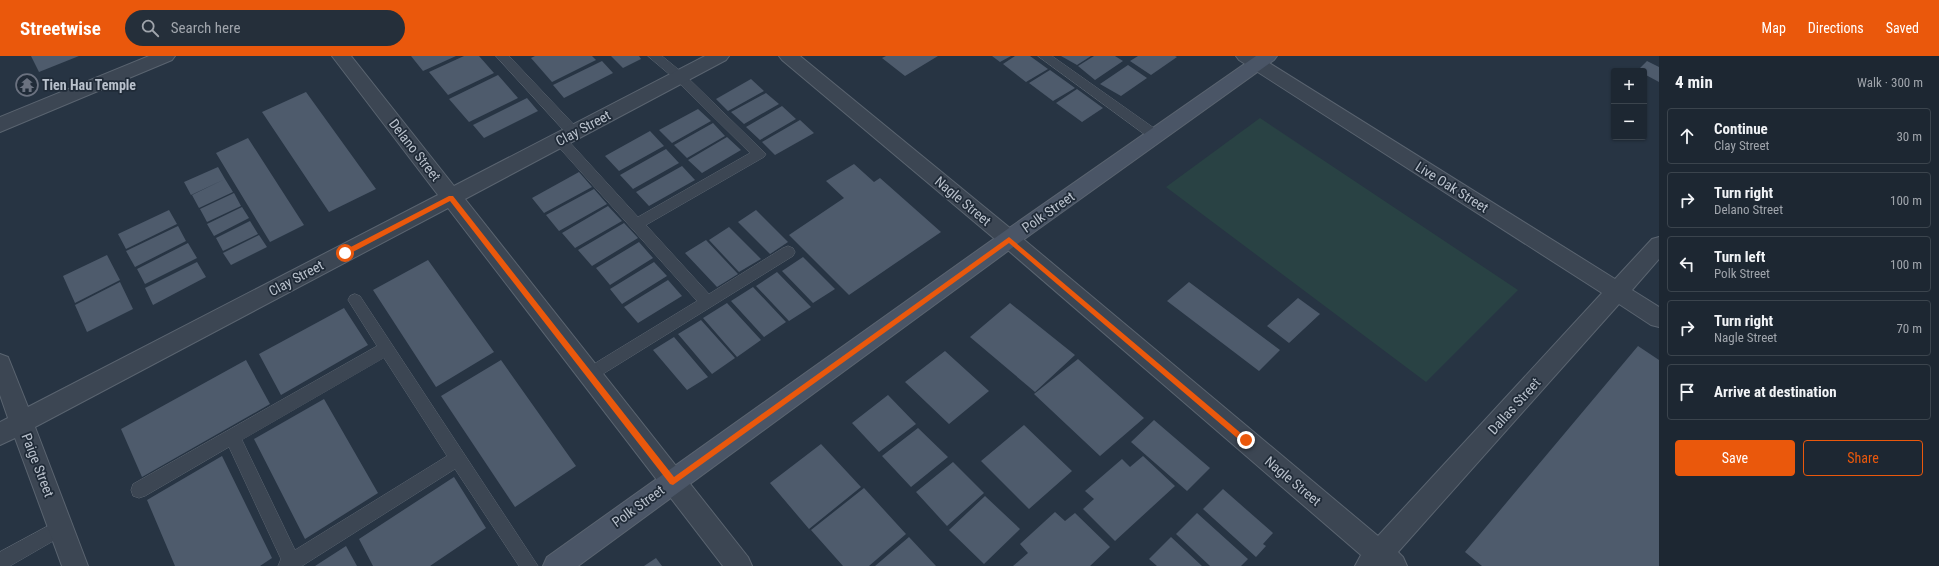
<!DOCTYPE html>
<html lang="en">
<head>
<meta charset="utf-8">
<style>
	:root { --surface:#1d2732; --page:#252f3a; --text:#f1f3f6; --muted:#a0a5ac; --line:#3b444d; --accent:#ea580c }
	body { margin:0; font-family:"Roboto Condensed",sans-serif; background:var(--page); color:var(--text) }
	.controls { position:absolute; right:12px; top:12px; display:grid; overflow:hidden; border-radius:4px; box-shadow:0 1px 3px #0004 }
	.controls button { width:36px; height:36px; display:grid; place-items:center; padding:0; border:0; border-bottom:1px solid var(--line); background:var(--surface); color:var(--text); font:20px sans-serif }
	.stop { position:absolute; width:12px; height:12px; margin:-9px; border:3px solid #ea580c; border-radius:50%; background:#fff }
	.stop.end { background:#ea580c; border-color:#fff; box-shadow:0 1px 4px #0008 }
	.list { margin:0; padding:0; list-style:none }
	h2 { display:flex; justify-content:space-between; align-items:center; height:52px; margin:0; padding:0 16px; font-size:17px }
	h2 small { font-size:13px; font-weight:400; color:var(--muted) }
	.list li { display:grid; grid-template-columns:26px 1fr auto; gap:12px; align-items:center; box-sizing:border-box; height:56px; margin:0 8px 8px; padding:0 8px; border:1px solid var(--line); border-radius:4px }
	.list b { display:block; font-size:15px; white-space:nowrap }
	.list p { margin:0; font-size:13px; white-space:nowrap; color:var(--muted) }
	.list em { font-size:13px; font-style:normal; color:var(--muted) }
	.actions { display:flex; gap:8px; padding:12px 16px }
	.actions a { flex:1; padding:9px 0; border:1px solid var(--accent); border-radius:4px; text-align:center; font-size:14px; color:var(--accent) }
	.actions .main { background:var(--accent); color:#fff }
	.icon { flex:none; width:22px; height:22px; fill:none; stroke:currentColor; stroke-width:2; stroke-linecap:round; stroke-linejoin:round }
	.map { position:relative; flex:none; width:1659px; height:510px; overflow:hidden }
	header { display:flex; align-items:center; gap:24px; box-sizing:border-box; height:56px; padding:0 20px; background:var(--accent); color:#fff }
	header strong { font-size:19px }
	nav { display:flex; gap:22px; margin-inline-start:auto; font-size:14px }
	.search { width:280px; height:36px; background:var(--page); display:flex; align-items:center; gap:10px; box-sizing:border-box; padding:0 14px; border-radius:22px; color:var(--muted); font-size:15px }
	main { display:flex }
	aside { flex:1; background:var(--surface) }
	.map>svg:first-child { display:block }
</style>
</head>
<body>
<header>
<strong>Streetwise</strong>
<div class="search"><svg class="icon" aria-label="search" viewBox="0 0 24 24"><circle cx="10" cy="10" r="6"/><path d="M15 15l6 6"/></svg>Search here</div>
<nav><a>Map</a><a>Directions</a><a>Saved</a></nav>
</header>
<main>
<div class="map">
<svg width="1659" height="510" viewBox="0 0 1659 510">
	<rect width="100%" height="100%" fill="#273443"/>
	<path fill="#294244" d="M1260,62l258,172 -92,92 -260,-195z"/>
	<path fill="#4e5b6c" d="M31,0h48l-40,16z
		M411,0h45l-33,15z
		M464,0h15l15,17 -46,22 -19,-23z
		M535,0h57l4,4 -44,22 -21,-24z
		M611,0h28l2,3 -18,9z
		M886,0h52l-33,20 -23,-18z
		M992,0h19l-11,6z
		M1015,0h15l18,13 -22,13 -23,-18z
		M1061,0h30l-14,9z
		M1094,0h21l8,5 -28,19 -17,-14z
		M1138,0h37l2,1 -26,18 -21,-14z
		M602,5l11,12 -49,25 -11,-13z
		M1647,5l12,6v15l-15,-8v-3h-7z
		M1128,9l19,13 -26,18 -21,-12z
		M1050,14l25,18 -22,13 -24,-18z
		M498,19l20,23 -49,24 -20,-23z
		M751,23l13,12 -36,20 -12,-12z
		M1077,33l26,19 -21,14 -26,-19z
		M306,36l70,97 -47,23 -67,-100z
		M766,37l13,11 -35,20 -13,-12z
		M527,42l11,13 -54,27 -11,-13z
		M782,50l14,13 -36,21 -14,-13z
		M698,53l13,12 -39,22 -13,-13z
		M800,64l14,13 -39,22 -13,-13z
		M713,67l12,13 -38,22 -13,-13z
		M650,75l14,15 -45,25 -14,-15z
		M727,81l14,13 -39,23 -14,-13z
		M248,82l56,87 -34,17 -54,-89z
		M666,93l13,14 -46,26 -13,-14z
		M854,108l20,18 6,-4 61,54 -92,63 -60,-60 55,-37 -18,-17z
		M682,110l13,14 -46,26 -13,-14z
		M218,111l7,12 -34,16 -7,-13z
		M579,116l13,15 -48,26 -12,-15z
		M225,123l8,13 -34,16 -7,-13z
		M594,133l13,15 -48,27 -13,-16z
		M234,137l7,13 -34,16 -7,-13z
		M608,150l14,15 -47,27 -13,-15z
		M242,151l7,11 -35,18 -7,-12z
		M169,154l8,14 -51,25 -8,-15z
		M756,154l32,32 -18,12 -32,-32z
		M250,165l8,13 -35,17 -7,-13z
		M624,167l14,15 -46,28 -14,-16z
		M178,170l8,15 -51,26 -9,-16z
		M729,171l32,32 -22,13 -30,-32z
		M259,179l8,12 -36,18 -8,-12z
		M706,184l32,34 -21,13 -32,-34z
		M639,186l14,16 -43,27 -14,-17z
		M188,187l9,15 -52,26 -8,-15z
		M107,199l13,25 -45,23 -12,-27z
		M803,201l32,32 -22,14 -31,-32z
		M428,204l66,92 -58,35 -63,-97z
		M197,206l9,15 -53,28 -8,-17z
		M654,206l13,14 -45,28 -12,-15z
		M777,216l34,35 -22,14 -33,-35z
		M668,224l14,16 -44,27 -14,-16z
		M120,226l13,27 -46,23 -12,-27z
		M1189,226l91,68 -21,21 -92,-70z
		M753,231l33,35 -22,15 -33,-36z
		M1298,242l22,16 -31,29 -22,-17z
		M727,247l34,37 -24,17 -34,-39z
		M1010,247l65,52 -40,37 -65,-55z
		M344,252l24,37 -87,50 -22,-41z
		M701,264l34,38 -23,16 -34,-40z
		M674,281l34,40 -21,13 -34,-40z
		M1638,290l21,14v206h-177l-17,-14z
		M945,295l44,40 -40,33 -44,-42z
		M1078,303l66,59 -44,38 -66,-62z
		M246,304l24,44 -128,73 -21,-48z
		M501,304l75,106 -61,41 -74,-111z
		M888,339l28,29 -37,28 -27,-29z
		M324,343l54,94 -73,46 -51,-100z
		M1154,364l56,48 -23,23 -56,-49z
		M1024,369l48,46 -43,38 -48,-48z
		M918,372l30,29 -37,30 -29,-31z
		M821,388l40,43 -52,42 -39,-46z
		M222,400l50,102 -12,8h-85l-28,-66z
		M1143,400l32,30 -60,55 -32,-32 11,-10 -9,-8 37,-32 8,8z
		M953,406l31,31 -37,33 -31,-34z
		M454,421l32,51 -56,38h-57l-14,-27z
		M864,432l42,46 -37,32h-26l-32,-36z
		M1223,433l50,44 -10,11 3,2 -10,11 -53,-48z
		M985,440l35,33 -36,35 -35,-34z
		M1055,456l10,9 10,-8 35,34 -20,19h-77l15,-13 -8,-9z
		M1197,457l51,46 -7,7h-31l-34,-32z
		M909,481l27,29h-61z
		M1171,481l31,29h-45l-8,-7z
		M346,490l11,20h-42z
		M656,502l6,8h-18z"/>
	<g fill="none" stroke-linecap="round" stroke-linejoin="round">
		<g stroke="#5a6470" stroke-width="1">
			<path id="lane" d="M496,0h13l70,74 2,3 -2,3h-10z
				M648,0h14l22,18 82,80 -2,3 -118,68 63,69 74,-46 5,-2 5,2 2,4 -2,4 -203,126 -6,-2 -2,-5 2,-5 113,-69 -142,-158 -2,-3 2,-3h10l73,80 112,-64 -74,-73z
				M1038,0h14l109,77 2,3 -2,3h-10z
				M355,238l5,2 178,270h-19l-64,-97 -153,97h-24l3,-7 -52,-112 -84,49 -6,2 -6,-2 -2,-6 2,-6 244,-138 -29,-46 2,-4zM384,302l63,98 -152,94 -53,-110z
				M61,463l6,2 3,6 -3,6 -57,33h-10v-14z"/>
		</g>
		<g stroke="#5a6470" stroke-width="2">
			<path id="street" d="M149,0h26l-3,4 -172,72v-15z
				M332,0h19l103,130 251,-130h24l-3,4 -261,139 283,358 4,9h-29l-275,-358 -413,219 53,139h-26l-47,-128 -15,7v-23l8,-4 -8,-23v-41l8,3 20,50 410,-212z
				M779,0h21l216,177 362,303 224,-243 -363,-233 -3,-4h22l357,223 37,-40 7,-2v22l-27,31 27,17v20l-8,-2 -32,-21 -221,248 5,5 4,9h-52l6,-11 -359,-310 -220,-185z"/>
		</g>
		<g stroke="#5a6470" stroke-width="2">
			<path id="secondary" d="M1256,0h21l-3,4 -258,185 -438,321h-35l4,-9 455,-324z"/>
		</g>
		<use href="#lane" fill="#3c4653" fill-rule="evenodd"/>
		<use href="#street" fill="#3c4653" fill-rule="evenodd"/>
		<use href="#secondary" fill="#4a5566" fill-rule="evenodd"/>
	</g>
	<path fill="#ea580c" d="M449,140h4l221,281 335,-240 240,203 -3,4 -3,-1 -234,-200 -336,242 -3,-1 -220,-283 -103,54h-4v-4z"/>
	<defs>
		<g id="temple-ring" transform="scale(1.15)"><circle r="9.5" fill="#202b38" stroke="#6b7280" stroke-width="1.5"/><path d="M0-6L5-2H3V0L6.5 2.5H4V6H1.5V3h-3V6H-4V2.5H-6.5L-3 0V-2H-5Z" fill="#6b7280"/></g>
	</defs>
	<g fill-rule="evenodd">
		<use href="#temple-ring" x="27" y="29"/>
	</g>
	<g text-anchor="middle" stroke-width="3.5" stroke-linejoin="round" paint-order="stroke">
		<g font-size="14" font-weight="bold" fill="#b9c1cc" stroke="#202b38" text-anchor="start">
			<text x="42" y="34">Tien Hau Temple</text>
		</g>
		<g font-size="14" fill="#b9c1cc" stroke="#202b38">
			<text transform="translate(583 72) rotate(-28)" y="5">Clay Street</text>
			<text transform="translate(415 94) rotate(52)" y="5">Delano Street</text>
			<text transform="translate(1452 131) rotate(32)" y="5">Live Oak Street</text>
			<text transform="translate(963 145) rotate(40)" y="5">Nagle Street</text>
			<text transform="translate(1048 156) rotate(-35)" y="5">Polk Street</text>
			<text transform="translate(296 222) rotate(-28)" y="5">Clay Street</text>
			<text transform="translate(1514 350) rotate(-48)" y="5">Dallas Street</text>
			<text transform="translate(38 409) rotate(69)" y="5">Paige Street</text>
			<text transform="translate(1293 425) rotate(40)" y="5">Nagle Street</text>
			<text transform="translate(638 450) rotate(-36)" y="5">Polk Street</text>
		</g>
	</g>
</svg>
<div class="controls">
<button>+</button>
<button>−</button>
</div>
<div class="stop" style="left:345px;top:197px"></div>
<div class="stop end" style="left:1246px;top:384px"></div>
</div>
<aside>
<h2>4 min<small>Walk · 300 m</small></h2>
<ul class="list">
<li><svg class="icon" aria-label="ahead" viewBox="0 0 24 24"><path d="M12 20V5M6 11l6-6 6 6"/></svg><div><b>Continue</b><p>Clay Street</p></div><em>30 m</em></li>
<li><svg class="icon" aria-label="right" viewBox="0 0 24 24"><path d="M7 20v-9h11M14 6l5 5-5 5"/></svg><div><b>Turn right</b><p>Delano Street</p></div><em>100 m</em></li>
<li><svg class="icon" aria-label="left" viewBox="0 0 24 24"><path d="M17 20v-9H6M10 6l-5 5 5 5"/></svg><div><b>Turn left</b><p>Polk Street</p></div><em>100 m</em></li>
<li><svg class="icon" aria-label="right" viewBox="0 0 24 24"><path d="M7 20v-9h11M14 6l5 5-5 5"/></svg><div><b>Turn right</b><p>Nagle Street</p></div><em>70 m</em></li>
<li><svg class="icon" aria-label="arrive" viewBox="0 0 24 24"><path d="M6 21V4h12l-3 4 3 4H6"/></svg><div><b>Arrive at destination</b></div></li>
</ul>
<div class="actions"><a class="main">Save</a><a>Share</a></div>
</aside>
</main>
</body>
</html>
